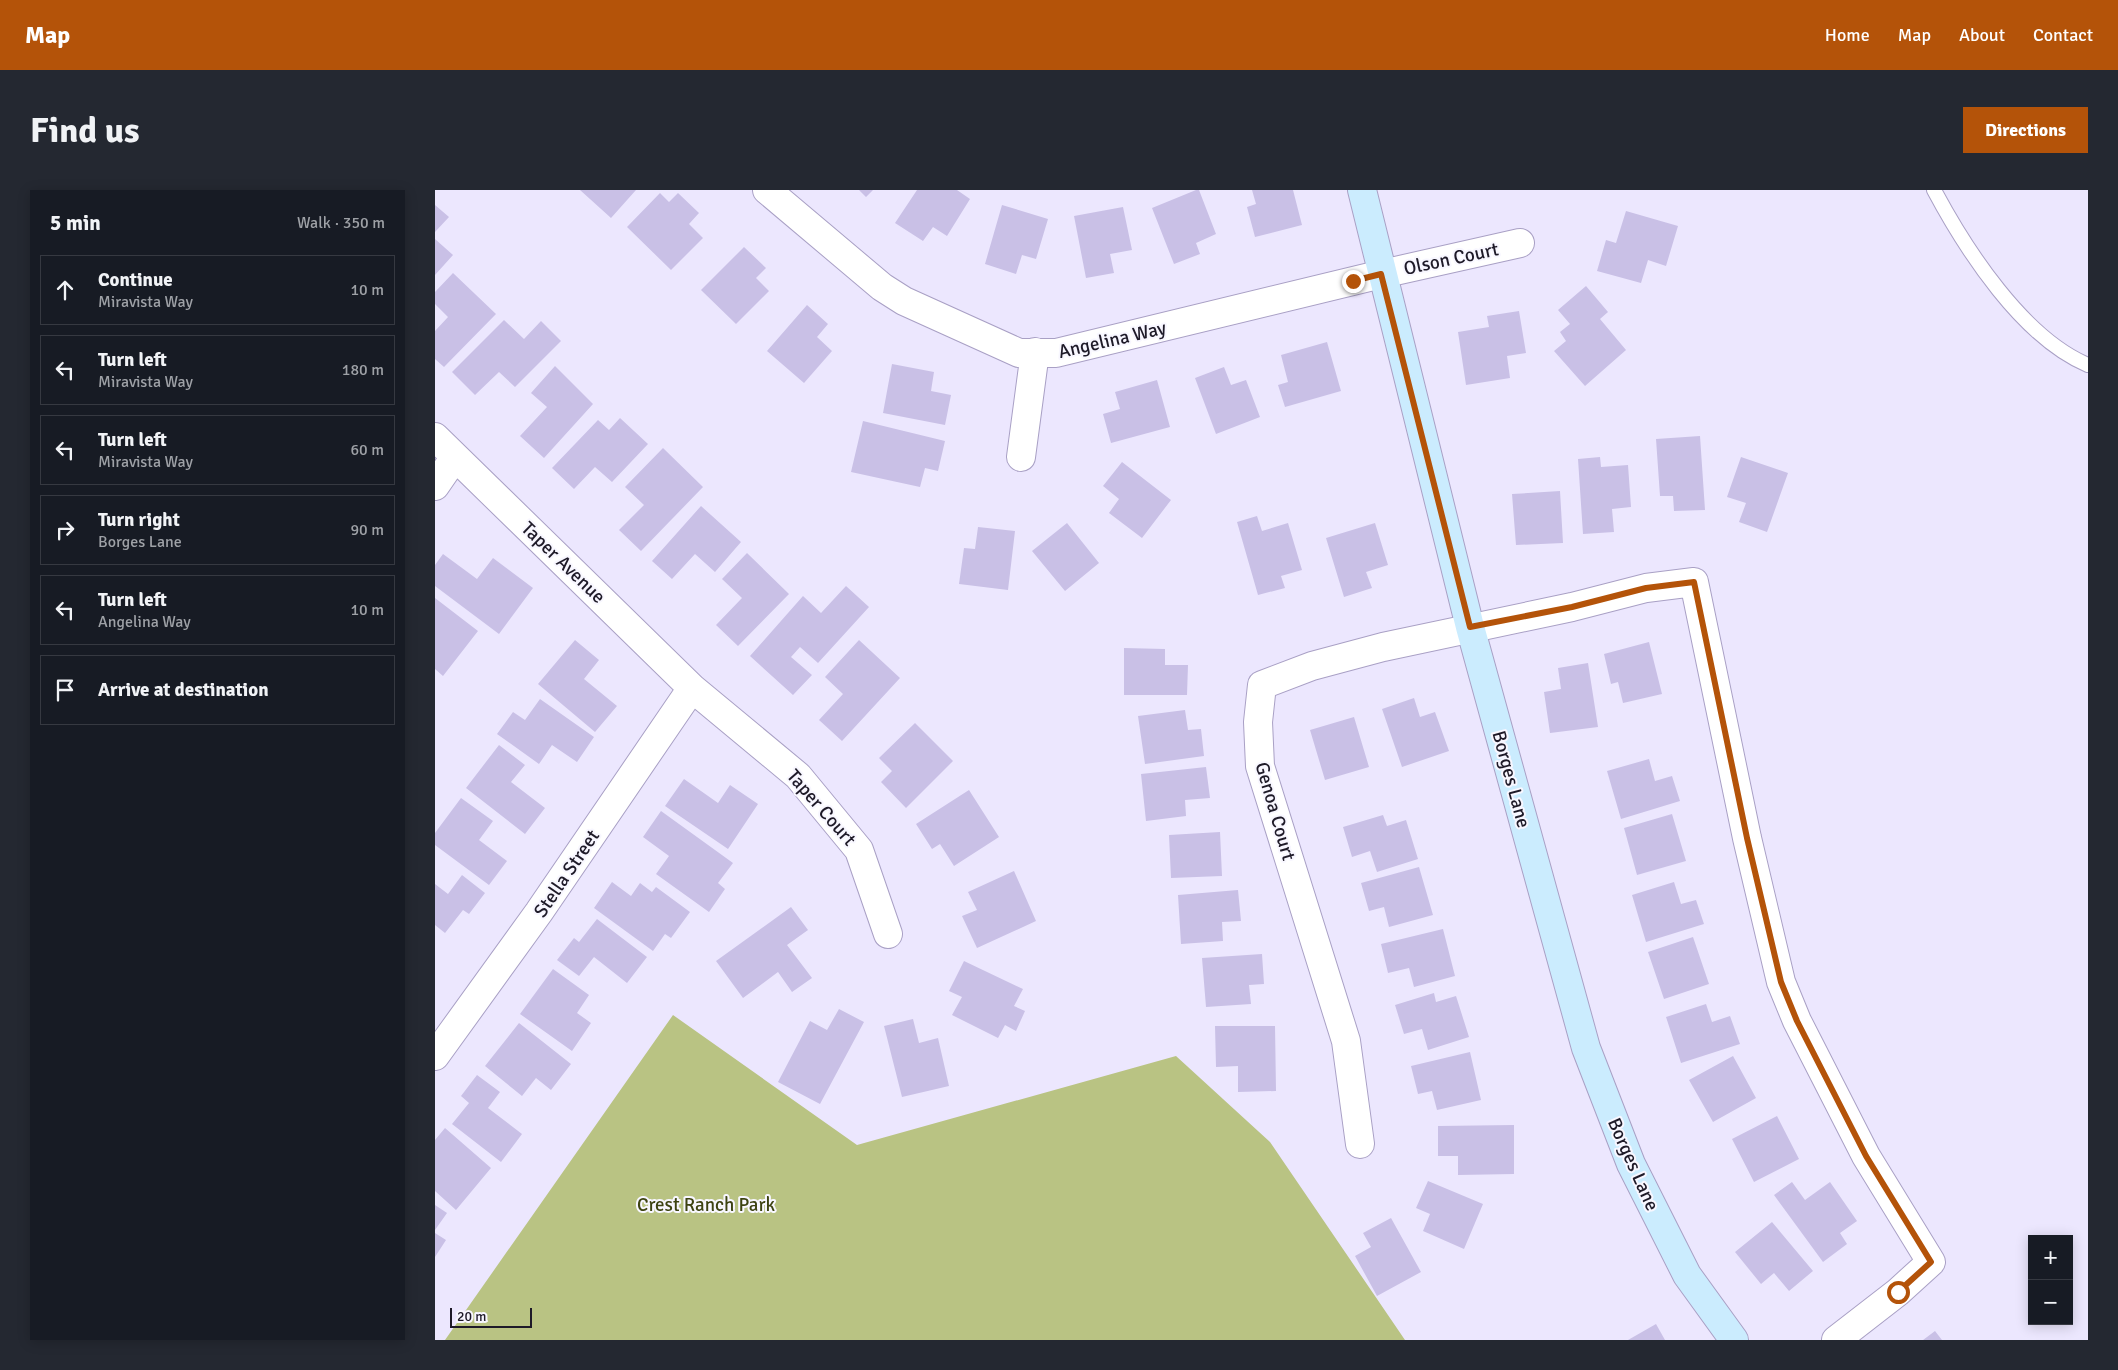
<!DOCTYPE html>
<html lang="en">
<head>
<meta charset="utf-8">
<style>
	:root { --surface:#171b24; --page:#242831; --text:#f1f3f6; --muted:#9ea1a6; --line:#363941; --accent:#b45309 }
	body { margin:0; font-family:Signika,sans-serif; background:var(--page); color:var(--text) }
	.controls { position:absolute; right:15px; bottom:15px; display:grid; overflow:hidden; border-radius:0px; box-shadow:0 2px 12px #0003 }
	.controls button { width:45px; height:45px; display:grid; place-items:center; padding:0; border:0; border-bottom:1px solid var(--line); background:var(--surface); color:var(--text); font:25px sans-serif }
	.scale { position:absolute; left:15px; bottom:12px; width:82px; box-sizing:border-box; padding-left:5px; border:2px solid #1e1a28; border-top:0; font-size:14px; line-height:18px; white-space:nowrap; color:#1e1a28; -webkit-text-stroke:4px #f8f7ff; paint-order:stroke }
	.stop { position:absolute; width:15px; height:15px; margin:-11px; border:4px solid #b45309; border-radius:50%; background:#fff }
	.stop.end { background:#b45309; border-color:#fff; box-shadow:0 1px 5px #0008 }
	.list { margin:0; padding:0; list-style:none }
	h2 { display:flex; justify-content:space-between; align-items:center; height:65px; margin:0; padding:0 20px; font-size:21px }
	h2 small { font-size:16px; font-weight:400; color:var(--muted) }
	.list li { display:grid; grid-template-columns:32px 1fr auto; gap:15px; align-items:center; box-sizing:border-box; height:70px; margin:0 10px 10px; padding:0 10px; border:1px solid var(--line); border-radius:0px }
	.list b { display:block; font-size:19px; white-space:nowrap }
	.list p { margin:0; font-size:16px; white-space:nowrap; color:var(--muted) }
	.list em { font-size:16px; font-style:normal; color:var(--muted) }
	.icon { flex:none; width:28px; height:28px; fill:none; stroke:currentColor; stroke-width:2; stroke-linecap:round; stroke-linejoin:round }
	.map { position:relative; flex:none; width:1653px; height:1150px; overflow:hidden; border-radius:0px }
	header { display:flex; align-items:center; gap:30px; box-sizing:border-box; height:70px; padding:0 25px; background:var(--accent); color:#fff }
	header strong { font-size:24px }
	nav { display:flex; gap:28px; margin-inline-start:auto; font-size:18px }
	.intro { display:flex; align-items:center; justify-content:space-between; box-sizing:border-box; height:120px; padding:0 30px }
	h1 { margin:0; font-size:35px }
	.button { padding:12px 22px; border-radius:0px; background:var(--accent); color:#fff; font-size:18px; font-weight:700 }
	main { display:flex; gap:30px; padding:0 30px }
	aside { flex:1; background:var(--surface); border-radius:0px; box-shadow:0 2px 12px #0003 }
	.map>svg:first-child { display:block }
</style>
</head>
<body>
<header>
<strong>Map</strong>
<nav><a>Home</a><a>Map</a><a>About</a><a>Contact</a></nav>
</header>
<div class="intro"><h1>Find us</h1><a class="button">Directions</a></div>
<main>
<aside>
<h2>5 min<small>Walk · 350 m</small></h2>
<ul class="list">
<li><svg class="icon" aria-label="ahead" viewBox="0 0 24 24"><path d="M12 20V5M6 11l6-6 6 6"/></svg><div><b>Continue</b><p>Miravista Way</p></div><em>10 m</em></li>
<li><svg class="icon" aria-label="left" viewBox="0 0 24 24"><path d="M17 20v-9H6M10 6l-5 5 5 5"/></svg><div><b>Turn left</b><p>Miravista Way</p></div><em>180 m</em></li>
<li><svg class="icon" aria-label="left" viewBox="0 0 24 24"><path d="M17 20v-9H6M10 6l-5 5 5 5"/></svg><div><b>Turn left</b><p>Miravista Way</p></div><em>60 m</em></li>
<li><svg class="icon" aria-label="right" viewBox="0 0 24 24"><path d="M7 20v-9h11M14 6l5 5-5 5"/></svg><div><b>Turn right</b><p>Borges Lane</p></div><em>90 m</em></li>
<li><svg class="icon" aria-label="left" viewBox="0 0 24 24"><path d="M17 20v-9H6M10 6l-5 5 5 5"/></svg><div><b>Turn left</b><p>Angelina Way</p></div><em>10 m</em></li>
<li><svg class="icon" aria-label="arrive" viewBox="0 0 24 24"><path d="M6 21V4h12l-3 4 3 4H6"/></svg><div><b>Arrive at destination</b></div></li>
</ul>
</aside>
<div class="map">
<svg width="1653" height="1150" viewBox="0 0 1653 1150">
	<rect width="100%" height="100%" fill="#ece7fe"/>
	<path fill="#b9c383" d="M238,825l184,130 319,-89 94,86 135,198h-960z"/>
	<path fill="#c9c0e6" d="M145,0h56l-25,28z
		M424,0h14l-7,7z
		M482,0h40l13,9 -23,37 -14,-9 -10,14 -28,-18z
		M761,0h3l17,44 -20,9 4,11 -26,10 -22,-56z
		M817,0h41l9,35 -47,12 -8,-30 9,-3z
		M225,3l9,9 9,-9 21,20 -10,11 14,14 -32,32 -44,-43z
		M0,15l14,12 -14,15z
		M567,15l46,14 -12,40 -14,-4 -6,19 -31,-10z
		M688,17l9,43 -22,4 4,19 -28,5 -12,-62z
		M1191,21l52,15 -12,40 -18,-6 -7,23 -44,-12 9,-31 10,3z
		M0,49l18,16 -18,20z
		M309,57l22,21 -10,10 13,13 -33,33 -35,-34z
		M18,83l43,41 -52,53 -9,-8v-28l13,-14 -13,-13v-12z
		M1151,96l22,26 -8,7 26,31 -41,36 -31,-35 12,-10 -6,-9 10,-8 -12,-14z
		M372,115l21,19 -11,13 15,14 -28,32 -37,-32z
		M1084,121l7,42 -19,3 3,22 -44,7 -8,-53 31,-5 -2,-11z
		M69,130l20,19 17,-18 20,20 -46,46 -16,-15 -24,23 -23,-23z
		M892,152l14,49 -56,16 -7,-22 10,-3 -7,-27z
		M457,174l42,8 -3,19 20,4 -6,30 -62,-12z
		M120,176l38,38 -49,54 -24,-22 27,-29 -16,-14z
		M789,177l7,18 15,-5 14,37 -44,17 -21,-56z
		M722,190l13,47 -59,16 -8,-29 17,-5 -5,-17z
		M185,228l28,26 -36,38 -17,-15 -21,22 -22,-21 46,-48 11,10z
		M428,231l82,20 -7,30 -13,-3 -5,19 -69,-15z
		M1265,246l5,74 -31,1 -1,-15h-13l-4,-57z
		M228,258l40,39 -62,64 -22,-21 25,-25 -19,-18z
		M1165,267l1,10 27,-2 3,42 -19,2 2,23 -31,2 -5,-75z
		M1306,267l47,16 -21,59 -28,-10 7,-19 -19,-6z
		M687,272l49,38 -29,38 -33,-25 10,-14 -16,-13z
		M1125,301l3,52 -47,2 -4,-51z
		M266,316l40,36 -26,30 -20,-18 -23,25 -20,-18z
		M822,326l5,15 26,-8 14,47 -21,6 4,12 -27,7 -21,-73z
		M632,333l32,40 -34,28 -33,-40z
		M940,333l13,42 -22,7 6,16 -28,9 -18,-59z
		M543,337l37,4 -7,59 -49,-6 5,-36 11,1z
		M312,363l42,41 -51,52 -22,-21 26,-27 -20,-19z
		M8,364l34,25 16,-21 40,30 -34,46 -64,-48v-21z
		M411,396l23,21 -51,56 -18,-16 -9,10 21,18 -19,20 -43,-39 53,-60 18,17z
		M0,408l43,33 -35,45 -8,-7z
		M140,450l24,20 -15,19 33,27 -22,26 -57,-48z
		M424,450l41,38 -58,63 -23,-21 24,-26 -18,-17z
		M1214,452l13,52 -39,9 -5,-21 -7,2 -7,-30z
		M689,458l41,1v16h23l-1,30h-63z
		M1153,473l10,64 -48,6 -6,-41 17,-3 -3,-21z
		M979,508l6,19 15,-5 14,39 -47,16 -20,-58z
		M105,509l54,38 -17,25 -25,-17 -13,19 -42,-30 16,-22 12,8z
		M750,520l3,20 13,-1 3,27 -59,8 -7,-48z
		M919,527l15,50 -44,13 -15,-50z
		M480,533l38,38 -47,47 -25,-26 11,-11 -13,-13z
		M64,555l26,20 -14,17 34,26 -20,26 -59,-46z
		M1214,569l6,22 17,-5 8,25 -59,18 -14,-48z
		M771,577l4,31 -25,2 1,16 -40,5 -5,-47z
		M249,589l34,24 12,-18 28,19 -30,45 -63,-43z
		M534,600l30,47 -45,29 -14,-22 -8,5 -16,-25z
		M26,608l32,23 -14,19 28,21 -18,24 -54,-40v-12z
		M226,621l72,52 -15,20 7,6 -16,23 -53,-38 13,-18 -26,-19z
		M1237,624l14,47 -49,14 -13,-47z
		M948,625l4,11 19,-6 12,39 -41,13 -7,-21 -18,6 -9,-30z
		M785,642l2,44 -51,2 -2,-43z
		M984,677l14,48 -44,12 -5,-20 -15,4 -8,-28z
		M579,681l22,50 -59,27 -15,-32 15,-6 -9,-18z
		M27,685l23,18 -16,21 -6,-4 -18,23 -10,-8v-41l13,10z
		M177,692l19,14 9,-13 12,9 4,-5 34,25 -19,26 -6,-4 -12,17 -59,-43z
		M1239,692l7,22 15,-4 8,24 -58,18 -14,-47z
		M803,700l3,31 -19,1 1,19 -42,3 -3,-49z
		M356,717l17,23 -21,15 25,33 -20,14 -14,-20 -35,26 -27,-37z
		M162,729l50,38 -20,26 -33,-26 -15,19 -22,-16 17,-22 5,4z
		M1008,739l12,47 -41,11 -5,-19 -21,5 -7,-29z
		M1258,747l16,47 -45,15 -16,-47z
		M827,764l2,30 -15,1 2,19 -45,3 -4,-49z
		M529,771l59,28 -9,17 11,5 -9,20 -11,-6 -7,13 -46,-23 10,-18 -13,-6z
		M118,779l36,26 -12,18 14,10 -19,28 -52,-37z
		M999,803l2,9 20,-6 13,41 -41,13 -6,-21 -18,5 -9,-29z
		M1271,814l6,18 18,-6 10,28 -59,19 -15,-46z
		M404,819l25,13 -44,82 -42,-22 32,-61 17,9z
		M478,829l6,24 19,-5 11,48 -47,11 -18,-71z
		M84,833l52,41 -20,26 -15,-12 -14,18 -37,-30z
		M780,836h60l1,65 -38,1v-26l-22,1z
		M1035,862l11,48 -44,10 -5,-19 -14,3 -7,-28z
		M1298,866l23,42 -43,24 -24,-42z
		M42,885l23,17 -12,16 34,26 -21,28 -49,-38 17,-21 -8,-7z
		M1342,926l22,43 -45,23 -22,-43z
		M1079,935v49l-56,1v-19h-20v-30z
		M10,938l46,40 -35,42 -21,-19v-51z
		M993,991l55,23 -19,45 -41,-18 7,-17 -14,-6z
		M1357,992l13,18 25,-18 27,39 -17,12 7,11 -24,18 -49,-67z
		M0,1015l12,8 -12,17z
		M956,1028l30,54 -44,24 -22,-40 16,-9 -8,-14z
		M1337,1032l41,49 -24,20 -15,-18 -13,11 -26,-32z
		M0,1043l11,7 -11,17z
		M1221,1134l9,16h-37z
		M1500,1141l7,9h-19z"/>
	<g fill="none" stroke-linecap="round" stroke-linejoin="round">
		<g stroke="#a9a0c5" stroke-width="16">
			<path id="lane" d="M1499,0c32,60 89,148 154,175"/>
		</g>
		<g stroke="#a9a0c5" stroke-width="30">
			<path id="street" d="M332,0l115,97 22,14 115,52h37l326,-79 138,-31
				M0,247l257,251 106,88 61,74 29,84
				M586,267l14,-105
				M0,296l20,-29
				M0,866l104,-144 153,-224
				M925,954l-14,-103 -86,-275 -2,-44 4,-37 50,-19 71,-19 189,-40 74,-19 48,-6 53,256 34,144 16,39 69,135 65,106 -33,30 -62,48"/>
		</g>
		<g stroke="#a9a0c5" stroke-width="30">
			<path id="secondary" d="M927,0l108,437 116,421 45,116 56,111 47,65"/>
		</g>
		<use href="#lane" stroke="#fff" stroke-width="14"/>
		<use href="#street" stroke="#fff" stroke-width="28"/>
		<use href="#secondary" stroke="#cbecfe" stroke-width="28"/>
	</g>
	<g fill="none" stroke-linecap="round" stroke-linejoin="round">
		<path stroke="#b45309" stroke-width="6" d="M918,91l28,-7 89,353 102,-20 74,-19 48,-6 53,256 34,144 16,39 69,135 65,106 -33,30"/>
	</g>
	<g text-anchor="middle" stroke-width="4" stroke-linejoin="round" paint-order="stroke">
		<g font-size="19" fill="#1e1a28" stroke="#f8f7ff">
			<text transform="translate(1016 68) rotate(-12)" y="7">Olson Court</text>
			<text transform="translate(677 149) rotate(-13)" y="7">Angelina Way</text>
			<text transform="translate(129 372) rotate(44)" y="7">Taper Avenue</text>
			<text transform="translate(1077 589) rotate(75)" y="7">Borges Lane</text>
			<text transform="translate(387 617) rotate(49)" y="7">Taper Court</text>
			<text transform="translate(841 621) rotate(74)" y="7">Genoa Court</text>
			<text transform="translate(131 683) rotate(-56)" y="7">Stella Street</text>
			<text transform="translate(1199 974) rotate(66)" y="7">Borges Lane</text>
		</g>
		<g font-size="19" fill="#3d4311" stroke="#f8f7ff">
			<text x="271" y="1021">Crest Ranch Park</text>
		</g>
	</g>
</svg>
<div class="controls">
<button>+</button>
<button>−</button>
</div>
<div class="scale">20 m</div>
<div class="stop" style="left:1463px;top:1102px"></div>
<div class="stop end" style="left:918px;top:91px"></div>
</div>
</main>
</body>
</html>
